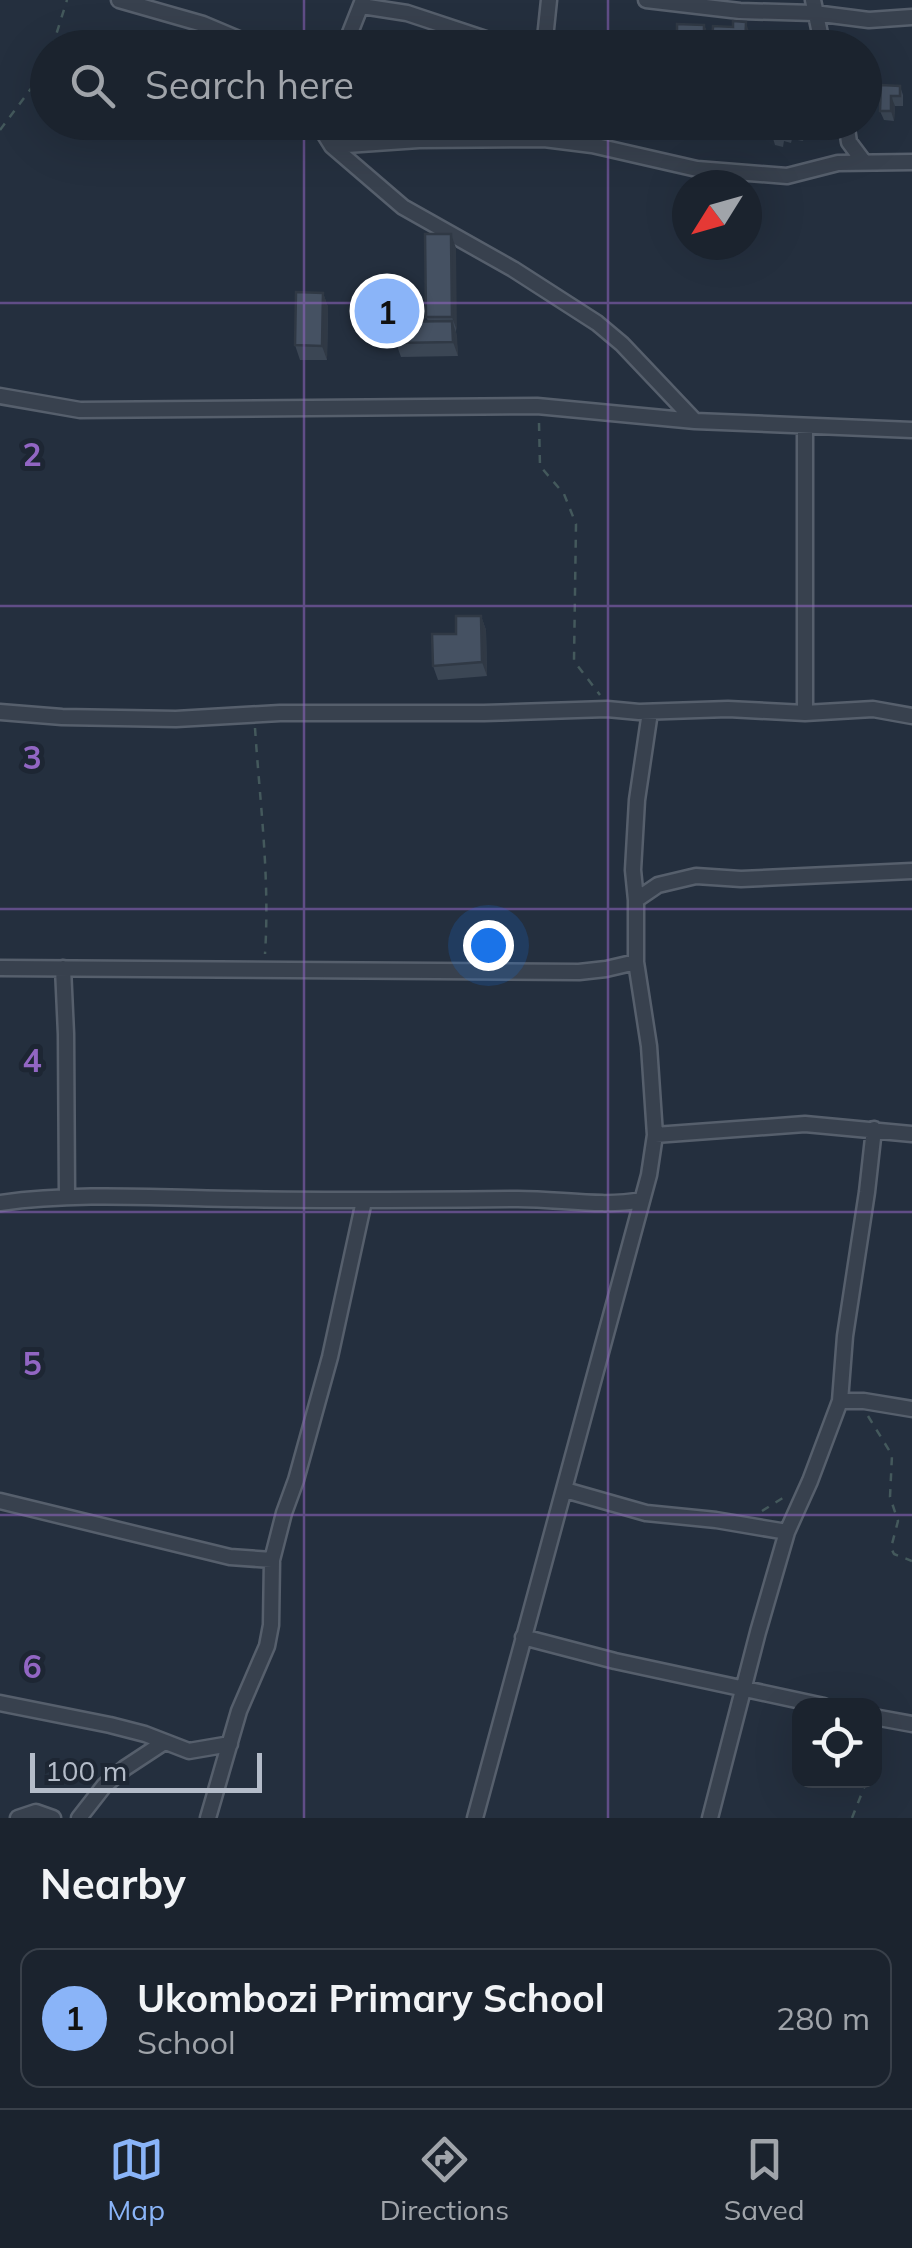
<!DOCTYPE html>
<html lang="en">
<head>
<meta charset="utf-8">
<style>
	:root { --surface:#1b232e; --page:#282f3a; --text:#f1f3f6; --muted:#a0a4aa; --line:#39404a; --accent:#8ab4f8 }
	body { margin:0; font-family:Mulish,sans-serif; background:var(--page); color:var(--text) }
	.controls { position:absolute; right:30px; bottom:30px; display:grid; overflow:hidden; border-radius:20px; box-shadow:0 10px 40px #0002 }
	.controls button { width:90px; height:90px; display:grid; place-items:center; padding:0; border:0; border-bottom:2px solid var(--line); background:var(--surface); color:var(--text); font:50px sans-serif }
	.compass { position:absolute; left:672px; top:170px; width:90px; height:90px; border-radius:50%; background:var(--surface); box-shadow:0 10px 40px #0002; rotate:233deg }
	.scale { position:absolute; left:30px; bottom:25px; width:232px; box-sizing:border-box; padding-left:10px; border:5px solid #b4bcc9; border-top:0; font-size:28px; line-height:35px; white-space:nowrap; color:#b4bcc9; -webkit-text-stroke:8px #1d2633; paint-order:stroke }
	.you { position:absolute; left:488px; top:945px; width:35px; height:35px; margin:-25px; border:8px solid #fff; border-radius:50%; background:#1a73e8; box-shadow:0 0 0 15px #1a73e833 }
	.badge { display:grid; place-items:center; width:65px; height:65px; border-radius:50%; background:var(--accent); color:#111; font-size:32px; font-weight:700 }
	.pin { position:absolute; translate:-50% -50%; border:5px solid #fff; box-shadow:0 2px 10px #0006 }
	.list { margin:0; padding:0; list-style:none }
	h2 { display:flex; justify-content:space-between; align-items:center; height:130px; margin:0; padding:0 40px; font-size:42px }
	h2 small { font-size:32px; font-weight:400; color:var(--muted) }
	.list li { display:grid; grid-template-columns:65px 1fr auto; gap:30px; align-items:center; box-sizing:border-box; height:140px; margin:0 20px 20px; padding:0 20px; border:2px solid var(--line); border-radius:20px }
	.list b { display:block; font-size:38px; white-space:nowrap }
	.list p { margin:0; font-size:32px; white-space:nowrap; color:var(--muted) }
	.list em { font-size:32px; font-style:normal; color:var(--muted) }
	.icon { flex:none; width:55px; height:55px; fill:none; stroke:currentColor; stroke-width:2; stroke-linecap:round; stroke-linejoin:round }
	.map { position:relative; flex:none; width:912px; height:1818px; overflow:hidden }
	.search { position:absolute; background:var(--surface); box-shadow:0 10px 40px #0002; left:30px; right:30px; top:30px; height:110px; display:flex; align-items:center; gap:25px; box-sizing:border-box; padding:0 35px; border-radius:55px; color:var(--muted); font-size:38px }
	.sheet { height:290px; background:var(--surface) }
	nav { display:flex; justify-content:space-around; align-items:center; box-sizing:border-box; height:140px; border-top:2px solid var(--line); background:var(--surface); font-size:28px; color:var(--muted) }
	nav a { display:grid; justify-items:center; gap:5px }
	nav .on { color:var(--accent) }
	.map>svg:first-child { display:block }
</style>
</head>
<body>
<div class="map">
<svg width="912" height="1818" viewBox="0 0 912 1818">
	<rect width="100%" height="100%" fill="#242f3e"/>
	<g fill="none" stroke-linecap="round" stroke-linejoin="round">
		<g stroke="#565f6c" stroke-width="19">
			<path id="minor" d="M119,0l84,24 57,24
				M646,0l94,11 74,2 55,7 43,-3
				M813,0l10,48
				M362,6l45,7 106,35
				M344,48l19,-48
				M544,48l5,-48
				M317,122l15,24 71,61 110,62 84,54 25,21 73,77
				M543,122l1,17
				M846,122l3,20 15,20
				M332,146l87,-6 125,-1 48,6 105,24 90,7 51,-13 74,-1
				M0,396l80,14 457,-4 158,15 217,9
				M0,712l62,5 114,2 104,-6h204l123,-4 32,3 89,-3 77,4 68,-4 39,7
				M805,713v-286
				M636,900l22,-15 38,-9 45,3 171,-8
				M0,968l579,4 27,-3 30,-7
				M63,968l3,66 1,162
				M655,1135l150,-11 107,10
				M0,1203c79,-11 157,-5 237,-4 92,2 184,1 276,0 44,-1 86,9 129,1
				M840,1401h24l48,8
				M565,1490l81,23 70,7 71,12
				M0,1501l230,56 42,3
				M523,1637l92,24 209,45
				M0,1703l110,22 35,9 44,17 41,-7
				M874,1717l38,7
				M18,1818l18,-6 17,6
				M79,1818l25,-32 21,-18 38,-25
				M208,1818l31,-107 28,-65 4,-21 1,-65 12,-47 12,-33 34,-123 34,-156
				M475,1818l174,-643 6,-40 -6,-89 -13,-84v-62l-3,-30 4,-70 13,-88
				M710,1818l48,-186 29,-100 23,-51 30,-80 5,-65 22,-144 7,-63"/>
		</g>
		<path stroke="#44595c" stroke-width="2.5" stroke-dasharray="8 8" stroke-linecap="butt" d="M52,48l15,-48
			M0,130l36,-48 12,-22
			M539,423l1,43 24,28 12,30 -2,137 26,34
			M255,728c5,76 15,150 10,226
			M868,1416l24,39 -2,42 8,24 -7,27 3,6 18,7
			M762,1511l27,-17
			M874,1754l3,-19
			M852,1818l15,-38"/>
		<use href="#minor" stroke="#38414e" stroke-width="14"/>
	</g>
	<path fill="#3b4654" d="M704,25l4,9 -1,14h-30z
		M900,86l3,9v11h-8l-1,15 -10,-1 -4,-9z
		M702,122h65l-3,15 -28,-1 -3,-8 -1,5h-26z
		M770,122h37l-3,1 2,5 -3,13 -11,-2 -1,4 -7,-2 -1,6 -8,-2 -3,-10z
		M456,248v83l2,25 -57,1 -5,-14 32,-22 -2,-4z
		M323,293l5,14 -1,53h-27l-5,-15z
		M481,616l5,14 1,46 -49,4 -5,-14z"/>
	<path fill="#303945" d="M746,22l3,10 -1,16h-3z
		M704,25l4,9 -1,14 -3,-7z
		M891,96l4,10 -1,15 -3,-10z
		M762,122h5l-3,15 -3,-9z
		M802,122h2l2,6 -3,13 -3,-9z
		M451,234l5,14 1,83 -5,-14z
		M323,293l5,14 -1,53 -5,-14z
		M452,321l5,14 1,21 -5,-14z
		M481,616l5,14 1,46 -5,-14z"/>
	<path fill="#455162" stroke="#303945" stroke-width="2.5" d="M733,21l13,1 -1,26 -33,-3 1,-19 20,1z
		M677,24l27,1v16l-19,-1v8h-8z
		M881,85l19,1v10h-9v15h-11z
		M733,122h29l-1,6 -29,-2z
		M770,122h32l-2,10 -11,-3 -1,4 -7,-1 -1,5 -8,-2 1,-9h-3z
		M425,234h26l1,83h-26z
		M296,292l27,1 -1,53 -27,-1z
		M452,321l1,21 -57,1 -1,-21z
		M456,616h25l1,46 -49,4 -1,-32h24z"/>
	<path fill="none" stroke="#9266c3" stroke-width="2.5" stroke-opacity="0.55" d="M304,0v48M608,0v48M304,122v1696M608,122v1696M0,303h912M0,606h912M0,909h912M0,1212h912M0,1515h912"/>
	<g font-size="32" text-anchor="middle" font-weight="bold" fill="#9266c3" stroke="#1d2633" stroke-width="10" stroke-linejoin="round" paint-order="stroke">
		<text x="32" y="466">2</text>
		<text x="32" y="769">3</text>
		<text x="32" y="1072">4</text>
		<text x="32" y="1375">5</text>
		<text x="32" y="1678">6</text>
	</g>
</svg>
<div class="controls">
<button><svg class="icon" aria-label="locate" viewBox="0 0 24 24"><circle cx="12" cy="12" r="6"/><path d="M12 2v4M12 18v4M2 12h4M18 12h4"/></svg></button>
</div>
<svg class="compass" viewBox="-18 -18 36 36"><path d="M0-13l5 13h-10z" fill="#e53935"/><path d="M0 13l5-13h-10z" fill="#a0a4aa"/></svg>
<div class="scale">100 m</div>
<div class="you"></div>
<div class="pin badge" style="left:387px;top:311px">1</div>
<div class="search"><svg class="icon" aria-label="search" viewBox="0 0 24 24"><circle cx="10" cy="10" r="6"/><path d="M15 15l6 6"/></svg>Search here</div>
</div>
<section class="sheet">
<h2>Nearby<small></small></h2>
<ul class="list">
<li><span class="badge">1</span><div><b>Ukombozi Primary School</b><p>School</p></div><em>280 m</em></li>
</ul>
</section>
<nav>
<a class="on"><svg class="icon" aria-label="map" viewBox="0 0 24 24"><path d="M3 6l6-2 6 2 6-2v14l-6 2-6-2-6 2zM9 4v14M15 6v14"/></svg>Map</a>
<a><svg class="icon" aria-label="directions" viewBox="0 0 24 24"><path d="M12 3l9 9-9 9-9-9zM9 14v-3h6M13 9l2 2-2 2"/></svg>Directions</a>
<a><svg class="icon" aria-label="saved" viewBox="0 0 24 24"><path d="M7 4h10v16l-5-4-5 4z"/></svg>Saved</a>
</nav>
</body>
</html>
